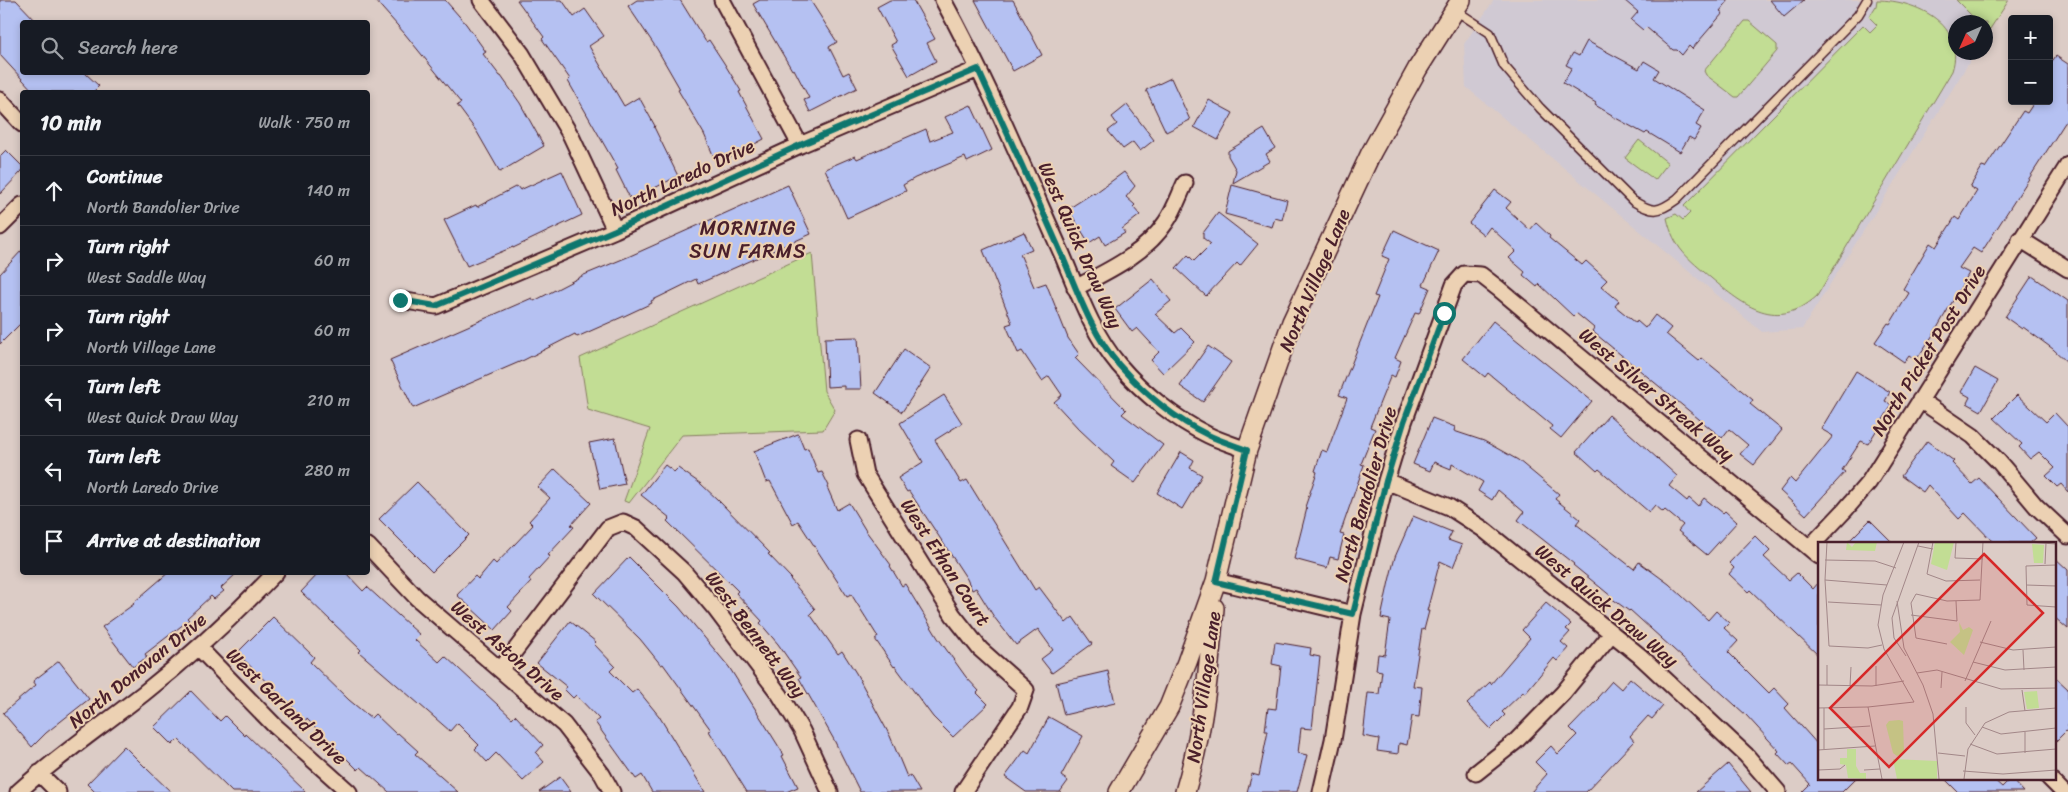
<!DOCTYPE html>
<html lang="en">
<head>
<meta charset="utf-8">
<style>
	:root { --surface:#171b24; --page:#20242c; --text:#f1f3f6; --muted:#9ea1a6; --line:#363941 }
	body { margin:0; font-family:Sriracha,sans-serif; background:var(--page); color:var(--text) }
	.controls { position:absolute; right:15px; top:15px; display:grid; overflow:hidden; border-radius:5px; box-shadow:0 2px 8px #0003 }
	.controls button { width:45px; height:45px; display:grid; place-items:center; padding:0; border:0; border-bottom:1px solid var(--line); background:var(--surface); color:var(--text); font:25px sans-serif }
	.compass { position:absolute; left:1948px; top:15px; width:45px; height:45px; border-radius:50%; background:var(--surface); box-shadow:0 2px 8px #0003; rotate:225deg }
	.stop { position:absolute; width:15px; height:15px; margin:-11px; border:4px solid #0f766e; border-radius:50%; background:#fff }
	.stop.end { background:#0f766e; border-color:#fff; box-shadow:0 1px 5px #0008 }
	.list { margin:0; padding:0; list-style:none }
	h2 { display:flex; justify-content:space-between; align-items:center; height:65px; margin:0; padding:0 20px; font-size:21px }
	h2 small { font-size:16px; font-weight:400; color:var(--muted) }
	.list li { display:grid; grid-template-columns:32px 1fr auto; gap:15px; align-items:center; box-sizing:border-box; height:70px; padding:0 20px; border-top:1px solid var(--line) }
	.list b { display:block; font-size:19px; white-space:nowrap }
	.list p { margin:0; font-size:16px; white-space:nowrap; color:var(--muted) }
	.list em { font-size:16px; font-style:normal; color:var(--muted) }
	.icon { flex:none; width:28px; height:28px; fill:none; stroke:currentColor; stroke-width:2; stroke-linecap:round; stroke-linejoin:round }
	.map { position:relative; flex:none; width:2068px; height:792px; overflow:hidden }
	.search { position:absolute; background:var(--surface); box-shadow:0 2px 8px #0003; left:20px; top:20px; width:350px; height:55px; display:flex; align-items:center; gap:12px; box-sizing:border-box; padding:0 18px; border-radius:5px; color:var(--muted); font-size:19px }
	.panel { position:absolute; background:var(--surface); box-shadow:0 2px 8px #0003; left:20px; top:90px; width:350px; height:485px; border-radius:5px }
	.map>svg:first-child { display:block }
</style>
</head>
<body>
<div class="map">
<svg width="2068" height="792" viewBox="0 0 2068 792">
	<rect width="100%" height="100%" fill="#dcccc6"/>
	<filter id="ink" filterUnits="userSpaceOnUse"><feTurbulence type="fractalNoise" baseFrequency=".02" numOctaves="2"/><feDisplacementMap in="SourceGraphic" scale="10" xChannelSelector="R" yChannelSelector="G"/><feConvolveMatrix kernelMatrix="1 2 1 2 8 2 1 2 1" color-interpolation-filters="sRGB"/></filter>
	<g filter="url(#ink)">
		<path fill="#d0c9d3" d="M1494,0h462l22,22h-22v30l19,1 -173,276 -40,3 -296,-245 -2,-43z"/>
		<path fill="#c2dd94" stroke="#867e60" d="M1877,0c40,0 90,25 75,71l-135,225c-40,36 -73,10 -106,-18 -23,-20 -37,-29 -44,-60l9,-4 7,6 7,-7 -6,-7 179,-181 7,7 7,-7 -8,-8 7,-11z
			M1956,0h53l-21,32 -2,-2v-8h-8z
			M1745,21h4l28,24v6l-39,46h-3l-29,-22 -2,-4z
			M1639,140l29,23 -13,17 -30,-22z
			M812,253l12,138 11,19 -12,20 -141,5 -53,68 -5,-2 26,-72 -62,-19 -8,-52z"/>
		<path fill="#b5c1f2" stroke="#4a1f2b" d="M0,0h16l21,22h-15v50h62l15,14 -6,6h-59l-34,-37z
			M375,0h70l21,24 20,28 -3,2 17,22h1l19,27 24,43 -44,26 -23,-40 -20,-27 4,-2 -56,-69z
			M517,0h45l12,17 11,-8 19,27 -15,10 35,60 15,-9 16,29 -1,1 24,49 -47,24 -15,-30 2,-1 -50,-88 2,-2 -28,-40 2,-2z
			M637,0h43l26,42 3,-2 15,23 17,28 -2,1 25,47 -47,25 -13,-30 -26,-44 2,-1 -23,-40 -29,-43z
			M760,0h50l27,42 -8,5 14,28 6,-3 8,16 -47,24 -6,-12 5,-2 -15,-29 -2,1 -39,-66z
			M890,0h23l22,39 -8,4 9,18 -27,15 -18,-31 5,-3 -19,-35z
			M975,0h38l29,55 -29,16z
			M1624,0h105l-9,11 3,2 -31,36 -3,-3 -7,9 -5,-5h-4l-27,-23 -3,3 -12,-10 7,-8z
			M1770,0h34l-20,17z
			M1587,41l52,28 5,-8 15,9 -5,8 51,32 -9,15 5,3 -7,12 -5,-3 -9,15 -33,-20 -2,2 -33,-18v-1l-17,-10 1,-2 -33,-20 9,-15 -6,-3 7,-12 6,3z
			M2056,56l12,8v54l-87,135 -8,-5 -14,20 10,5 -36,62 -17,25 -7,-5 -5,7 -29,-20 13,-19 2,1 19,-31 -6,-4 27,-46 6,4 19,-30 4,3 18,-29 -7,-4 12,-20 3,1 38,-57 4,2 8,-12h14v-36z
			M1171,78l19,42 -24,12 -20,-42z
			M1209,100l24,13 -15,27 -24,-13z
			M971,105l21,45 -25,12 -2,-5 -50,21 -12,7 3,6 -59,27 -22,-49 30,-13 2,3 69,-30 4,12 23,-9 -8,-15z
			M1127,105l27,35 -14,11 -7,-9 -10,7 -15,-18 9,-7 -5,-7z
			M1264,129l11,19 -9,6 4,7 -37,22 3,-13 -8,-14v-5z
			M6,150l16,16v5l-22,23v-38z
			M562,171l20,44 -69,33v-1l-46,19 -23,-46 32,-15 1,2 40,-21 3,4z
			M1124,172l11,14 -9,11 9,8 -2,2 7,8 -18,14 3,4 -20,12 -5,-9 -11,7 -21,-34 25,-16 1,1z
			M788,185l23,49 -113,50 -2,-5 -45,22 1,2 -30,14 -45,20 -2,-3 -51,26 -111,48 -23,-48 142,-62 2,3 50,-26 46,-19z
			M1232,185l55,15 -5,20 -7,-2 -3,9 -47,-13z
			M1495,190l16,12 -5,6 24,22 6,-7 14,13 -1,2 33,27 4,-4 21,19 -6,6 18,15 -4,5 21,17 1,-2 8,7 10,-13 16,13 -5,6 33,27 3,-3 22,18 29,24 -3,4 32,26 -28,35 -14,-11 8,-9 -19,-16 -7,9 -130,-107 2,-3 -18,-15 -3,3 -34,-32 -2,3 -14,-12 2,-3 -16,-14 7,-7 -26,-24 -6,8 -15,-12z
			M1218,213l40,31 -18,22 -3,-3 -31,33 -30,-28 12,-13 6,6 17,-17 -8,-6v-5z
			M1394,230l45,21 -16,34 7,3 -11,26 -4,-1 -20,45 6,3 -6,16 -4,-2 -21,52 5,2 -14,35 3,1 -24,69 4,1 -6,24 -8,-2 -3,11 -33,-9 13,-51 -2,-1 12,-35 -2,-1 7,-21 5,2 20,-54 -8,-3 39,-98 -4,-1 15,-37 -7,-3z
			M1024,232l8,17 -12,5 14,33 12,-4 22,55 11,16 -4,4 51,52 -4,4 41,31 -28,38 -24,-17 3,-4 -35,-33 -25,-27 8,-7 -13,-19 -7,5 -20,-30 -4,2 -12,-28 6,-2 -29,-73z
			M22,250v72l-22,22v-70z
			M2032,276l36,25v62l-15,-14 -30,-22 -1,2 -17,-12z
			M1153,279l18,22 -16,13 20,19 6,-5 14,14 -32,31 -12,-13 8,-8 -22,-24 -5,4 -17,-23z
			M1493,321l99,80 -31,37 -11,-9 2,-3 -64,-53 -3,4 -22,-18z
			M858,337l3,52h-17v-3l-17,1 -2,-49z
			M1208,346l23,16 -28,40 -23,-16z
			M904,349l27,19 -29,44 -27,-19z
			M1975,368l23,13 -17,30 -14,-8 3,-6 -9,-5z
			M1856,371l34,21 -5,9 7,4 -24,39 -7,-3 -19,29 3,2 -39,43 -26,-24 10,-13 5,5 38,-47 -12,-7z
			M944,395l18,28 -27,17 26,43 6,-3 68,110 4,-3 27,36 7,-6 19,27 -40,29 -11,-14 12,-9 -15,-21 -22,16 -22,-28 -18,-29 -4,2 -5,-11 -58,-88 -2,1 -9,-14 25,-16 -23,-39z
			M2017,395l29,27 9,-9 13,14v65l-7,-8 -4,3 -11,-11 9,-8 -16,-16 -9,7 -11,-12 3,-3 -28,-26z
			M1609,415l68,61 -8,10 18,15 2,-3 9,8 6,-8 19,15 2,-2 12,11 -30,33 -29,-24 5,-6 -18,-15 -2,2 -8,-7 -6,7 -50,-43 -2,2 -21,-19z
			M1432,418l23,9 -1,4 30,10 34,19 41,34 -4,5 25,20 -4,5 58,45 5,-7 30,22 39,36 8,-9 13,12 -5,5 14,13 -10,11 41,41 5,-5 15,16 -4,4 34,38v32h37l-14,14h-40l8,-8 -18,-20 -3,2 -12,-13 2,-2 -33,-36 -116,-105 -1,1 -18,-13 1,-1 -39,-32 1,-1 -56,-44 6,-8 -26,-22 -6,10 -14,-9 5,-9 -31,-18 -1,5 -17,-7 -4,9 -17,-7z
			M798,434l6,15 4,-1 10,25 4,-1 7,14 -2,1 10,23 12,-7 17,28 25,34 -1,1 12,20 3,-2 33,54 28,39 13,14 -2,2 11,11 -35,33 -20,-20 -38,-51 -1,1 -19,-28 3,-2 -27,-43 -4,2 -49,-75 -5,3 -23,-43 -4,1 -12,-31z
			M615,438l10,46 -25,5 -11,-46z
			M1927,441l27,20 -2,2 20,21 7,-6 57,60 -6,5h-36l-29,-30 -6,6 -31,-34 -5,7 -22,-16z
			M1181,452l13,8 -4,8 12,7 -20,34 -25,-16z
			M665,465l9,7 4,-4 23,16 17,16 52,53 -2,1 23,24 -1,1 25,30 -5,5 28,40 4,-3 14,22 34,63 17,41 3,-2 10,17h-60l-27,-54 -34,-60 2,-1 -23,-33 -18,-21 2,-2 -26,-28 2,-2 -71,-70 3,-3 -29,-23z
			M555,469l36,34 -20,22 3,2 -26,28 2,1 -21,23 2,3 -23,25 4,4 -17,19 -38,-35 18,-19 3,3 15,-18 3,3 37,-39 -4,-4 21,-23 -12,-11z
			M417,482l52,53 -37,37 -53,-53z
			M1413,516l39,16 -4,8 14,5 -9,22 -13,-6 -13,50h2l-5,19 -2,-1 -9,57 9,1 -3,30 -7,-1 -5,29 -8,-2 -1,11 -21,-3 2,-12 -16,-3 5,-43 11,1 3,-23 -6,-1 2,-16 7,1 5,-35 -9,-2 8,-37 6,-24z
			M1870,520l23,23h-46z
			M1755,536l15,15 -6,6 25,23 8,-7 16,16 6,-7v74l-69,-66 -2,2 -19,-18 5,-6 -5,-5z
			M629,557l50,50 50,60 55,88 -2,1 16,31 -12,5h-39l-38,-61 2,-1 -48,-66 -2,1 -21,-26 -46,-45z
			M2054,557l14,13v59l-14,-12z
			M169,572h69l-17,16 3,3 -10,8 -3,-3 -24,22 2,2 -44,34 2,3 -14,10 -31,-40 32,-23 -1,-1z
			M320,572h25l18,19 4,-4 53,48 -5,5 24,22 6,-6 67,62 3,-3 28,30 -7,8 8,9 -21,19 -27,-28 -9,9 -12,-13 4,-4 -22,-22 -7,8 -91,-79 2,-2 -60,-58z
			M1546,603l25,21 -5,5 4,3 -9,10 7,6 -11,13 -3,-3 -29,35 -2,-1 -21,20 3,3 -14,14 -24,-25 23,-22 1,2 39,-46 -8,-8z
			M273,617l41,40 -4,5 39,38 22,18 4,-4 22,21 1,-2 20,18 -3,3 43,38h-69l-28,-25 -3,3 -51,-51 -1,2 -69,-68z
			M570,621l26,21 -2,2 21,22 -5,5 22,22 5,-4 22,27 46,76h-53l-10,-17 -6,4 -41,-57 4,-3 -23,-24 -3,3 -9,-9 3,-2 -30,-24z
			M1275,642l36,6 -1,7 10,2 -8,72 -11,-1 -3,25 9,2 -10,37h-50l5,-18 7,2 9,-45h-3l3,-23 8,1 5,-43 -9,-2z
			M59,661l30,38 -43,34 -14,14 -29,-34 33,-28 -3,-4z
			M1108,671l7,32 -51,12 -8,-32z
			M2054,676l14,13v40l-14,14z
			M1630,678l33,28 -11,13 -4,-3 -18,20 4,5 -48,51h-55l16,-18 -12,-12 16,-16 7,8 19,-19 -7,-7 29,-30 -1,-1 14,-16 9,8z
			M191,691l29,30 5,-5 20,20 1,-2 60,58h-74l-54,-53 -6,6 -18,-18z
			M1049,717l34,19 -22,40 7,5 -8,11h-34l-21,-15 20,-27 4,3z
			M124,746l23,23 24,23h-76l-8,-8z
			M1728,764l23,28h-55z
			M560,777l11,15h-32z
			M1944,778h48l10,9 9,-9 13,14h-66z"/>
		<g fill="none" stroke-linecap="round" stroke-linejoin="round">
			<g stroke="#4a1f2b" stroke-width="11">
				<path id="service" d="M1455,10l35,23 14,33 36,42 93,93c20,12 25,12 44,-2l181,-184 9,-15"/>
			</g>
			<g stroke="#4a1f2b" stroke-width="19">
				<path id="minor" d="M481,0l41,54 49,82 44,94
					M722,0l78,145
					M943,0c45,82 81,169 119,254 16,38 30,79 57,111 24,28 56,54 89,70 12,6 26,10 39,15
					M0,100l22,24
					M0,227l22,-22
					M2020,239l48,30
					M1075,288c33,-17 70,-34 91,-66 8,-11 13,-26 19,-39
					M400,300l36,6 179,-76 185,-85 178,-76
					M1920,400l53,36 26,26 37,44 32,30
					M858,440l7,34 88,141 27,34 46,41 -6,17 -57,85
					M1386,481l63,26 34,22 157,127 106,99 32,37
					M368,546l49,52 147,127 38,49 10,18
					M1810,547l35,-37 24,-28 199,-317
					M1216,581l137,33
					M199,648l75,77 75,67
					M501,669l107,-141 15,-6 13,6 48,44 32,38 64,85 22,36 28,61
					M39,773l19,19
					M1476,773l39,-31 48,-49 49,-60
					M2049,778l14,14
					M18,792c40,-36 84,-66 126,-99 47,-37 90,-77 132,-121
					M1321,792l12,-52 20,-126 33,-133 18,-59 50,-137 10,-11 17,1 18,14 320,267"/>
			</g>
			<g stroke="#4a1f2b" stroke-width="22">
				<path id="tertiary" d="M1119,792l50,-85 18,-45 29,-81 31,-131 45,-128 79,-169 47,-85 43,-68
					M1185,792c18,-60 24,-122 29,-184"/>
			</g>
			<use href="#service" stroke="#ecd1b3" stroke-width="8"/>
			<use href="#minor" stroke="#ecd1b3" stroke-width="15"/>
			<use href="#tertiary" stroke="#ecd1b3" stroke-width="19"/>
		</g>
	</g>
	<g fill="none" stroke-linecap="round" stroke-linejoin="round" filter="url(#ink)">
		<path stroke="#0f766e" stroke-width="6" d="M400,300l36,6 179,-76 185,-85 178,-76c28,62 57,124 84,186 16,38 30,79 57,110 25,28 56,54 89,70 12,6 26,10 39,15l-31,132 137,32 33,-133 18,-59 40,-109"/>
	</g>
	<g text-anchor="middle" stroke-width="4" stroke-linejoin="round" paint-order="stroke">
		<g font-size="19" fill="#4a1f2b" stroke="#ecd1b3">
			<text transform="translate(682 177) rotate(-25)" y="7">North Laredo Drive</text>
			<text transform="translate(1081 245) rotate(66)" y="7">West Quick Draw Way</text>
			<text transform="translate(1314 280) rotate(-67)" y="7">North Village Lane</text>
			<text transform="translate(1928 350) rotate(-58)" y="7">North Picket Post Drive</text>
			<text transform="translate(1657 394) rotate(40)" y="7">West Silver Streak Way</text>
			<text transform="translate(1365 494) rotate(-74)" y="7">North Bandolier Drive</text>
			<text transform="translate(946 562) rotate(57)" y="7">West Ethan Court</text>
			<text transform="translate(1607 605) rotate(40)" y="7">West Quick Draw Way</text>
			<text transform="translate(756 634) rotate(53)" y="7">West Bennett Way</text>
			<text transform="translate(508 650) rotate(41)" y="7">West Aston Drive</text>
			<text transform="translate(137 670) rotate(-39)" y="7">North Donovan Drive</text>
			<text transform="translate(1203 687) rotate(-82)" y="7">North Village Lane</text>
			<text transform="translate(287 706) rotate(44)" y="7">West Garland Drive</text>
		</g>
		<g font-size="20" letter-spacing="1" fill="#4a1f2b" stroke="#ecd1b3">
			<text x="748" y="235">MORNING<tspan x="748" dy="23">SUN FARMS</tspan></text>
		</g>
	</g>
	<g transform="translate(1818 542)">
		<rect width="238" height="238" fill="#dcccc6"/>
		<path d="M29,0l5,5 4,-5h21l-2,9 -29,-1zM117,0h19l-7,28 -16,-6zM214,2l12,1 -1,18h-9zM141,80l4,8 6,-3 4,3 -9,25 -14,-13 10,-10zM219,149l2,17 -12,1 -3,-17zM81,178l4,1 1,32 -7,3 -4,-3 -7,-28 3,-4zM29,207h9v17l4,7h6v6l-18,-1 -2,-13 -6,-1v-6h7zM75,217l44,2v18h-40z" fill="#c2dd94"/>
		<path fill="none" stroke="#a28788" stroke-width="1" d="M9,0l-2,38 4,66 39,2 14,-3M115,0l-6,32 19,7 34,-1M138,0l-1,16 28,1M209,0l29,2M100,4l15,3M7,18l50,1 21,7M227,22l1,-21M238,23l-30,1 1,39 29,2M7,38l62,5M208,43l30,1M79,59l7,47 19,37 10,29 6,65M10,60l53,3M93,73l46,6 -1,-20M162,100l33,8 43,-3M129,102l-31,-6 -5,-35 5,-9 31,7 33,-1 3,-58M205,108l1,20M88,114l-12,-18 -2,-20 27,-76M155,120l32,8 51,-3M58,124v20M99,131l20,-3 64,19 55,-1M147,139l26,-60M0,143l54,1 32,-5M9,143v-20M32,144l1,-19M123,146l1,-16M204,148l3,21M50,165l14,72M148,165v16l9,12M0,166l50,-1 46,-5 -30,-53 -6,-24 5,-30 21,-53M6,166v41M164,185l19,7 55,-6M6,187l46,-3M207,190v21M152,202l27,10 59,-5M0,208l57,-4M120,211l27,3M0,228l22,-1 5,-4M46,228l16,-1M145,229l40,3 53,-4M146,237l4,-30 17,-26 24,-11 47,-4"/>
		<path fill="#d62828" fill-opacity="0.15" stroke="#d62828" stroke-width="2.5" d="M166,12l59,59 -154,154 -59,-59z"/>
		<rect width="238" height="238" fill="none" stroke="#4a1f2b" stroke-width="2.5"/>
	</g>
</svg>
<div class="controls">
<button>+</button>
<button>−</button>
</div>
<svg class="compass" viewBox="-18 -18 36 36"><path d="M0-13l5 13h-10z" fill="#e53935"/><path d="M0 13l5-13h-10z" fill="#9ea1a6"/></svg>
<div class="stop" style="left:1444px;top:313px"></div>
<div class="stop end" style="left:400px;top:300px"></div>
<div class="search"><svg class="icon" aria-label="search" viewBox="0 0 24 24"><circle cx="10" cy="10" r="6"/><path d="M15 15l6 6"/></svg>Search here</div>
<section class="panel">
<h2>10 min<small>Walk · 750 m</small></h2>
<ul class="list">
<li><svg class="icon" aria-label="ahead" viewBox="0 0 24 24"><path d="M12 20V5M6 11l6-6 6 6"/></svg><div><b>Continue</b><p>North Bandolier Drive</p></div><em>140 m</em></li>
<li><svg class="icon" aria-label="right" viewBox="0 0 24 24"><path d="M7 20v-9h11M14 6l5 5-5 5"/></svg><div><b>Turn right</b><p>West Saddle Way</p></div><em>60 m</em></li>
<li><svg class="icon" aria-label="right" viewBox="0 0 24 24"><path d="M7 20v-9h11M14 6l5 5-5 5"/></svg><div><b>Turn right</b><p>North Village Lane</p></div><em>60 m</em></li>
<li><svg class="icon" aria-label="left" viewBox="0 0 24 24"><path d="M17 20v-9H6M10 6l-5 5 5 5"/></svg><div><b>Turn left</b><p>West Quick Draw Way</p></div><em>210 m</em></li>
<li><svg class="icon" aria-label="left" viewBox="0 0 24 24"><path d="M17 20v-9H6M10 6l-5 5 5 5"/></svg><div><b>Turn left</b><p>North Laredo Drive</p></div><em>280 m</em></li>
<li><svg class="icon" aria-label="arrive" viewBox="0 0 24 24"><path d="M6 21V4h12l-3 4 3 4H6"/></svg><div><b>Arrive at destination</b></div></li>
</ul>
</section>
</div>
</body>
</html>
